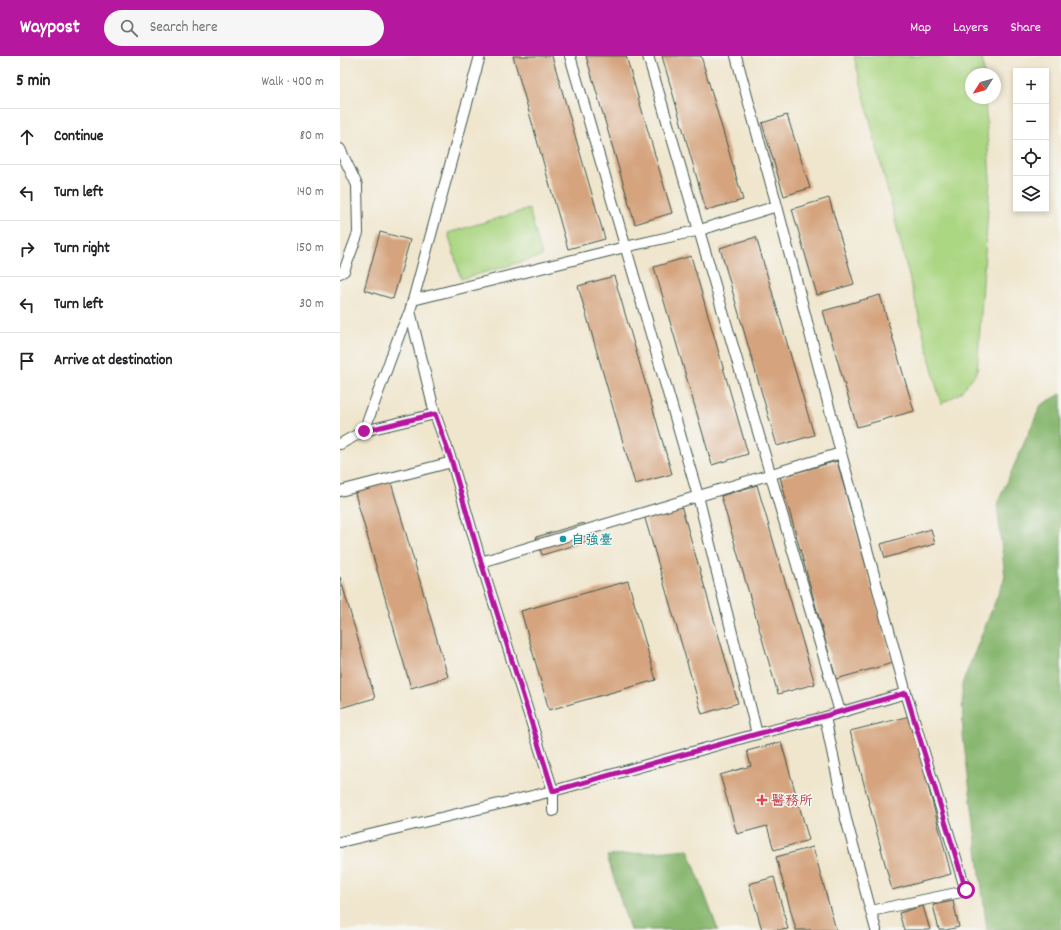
<!DOCTYPE html>
<html lang="en">
<head>
<meta charset="utf-8">
<style>
	:root { --surface:#fff; --page:#f6f6f6; --text:#202124; --muted:#757577; --line:#e0e0e0; --accent:#b5179e }
	body { margin:0; font-family:Dekko,"LXGW WenKai TC",sans-serif; background:var(--page); color:var(--text) }
	.controls { position:absolute; right:12px; top:12px; display:grid; overflow:hidden; border-radius:0px; box-shadow:0 2px 6px #0003 }
	.controls button { width:36px; height:36px; display:grid; place-items:center; padding:0; border:0; border-bottom:1px solid var(--line); background:var(--surface); color:var(--text); font:20px sans-serif }
	.compass { position:absolute; left:625px; top:12px; width:36px; height:36px; border-radius:50%; background:var(--surface); box-shadow:0 2px 6px #0003; rotate:233deg }
	.stop { position:absolute; width:12px; height:12px; margin:-9px; border:3px solid #b5179e; border-radius:50%; background:#fff }
	.stop.end { background:#b5179e; border-color:#fff; box-shadow:0 1px 4px #0008 }
	.list { margin:0; padding:0; list-style:none }
	h2 { display:flex; justify-content:space-between; align-items:center; height:52px; margin:0; padding:0 16px; font-size:17px }
	h2 small { font-size:13px; font-weight:400; color:var(--muted) }
	.list li { display:grid; grid-template-columns:26px 1fr auto; gap:12px; align-items:center; box-sizing:border-box; height:56px; padding:0 16px; border-top:1px solid var(--line) }
	.list b { display:block; font-size:15px; white-space:nowrap }
	.list em { font-size:13px; font-style:normal; color:var(--muted) }
	.icon { flex:none; width:22px; height:22px; fill:none; stroke:currentColor; stroke-width:2; stroke-linecap:round; stroke-linejoin:round }
	.map { position:relative; flex:none; width:721px; height:874px; overflow:hidden }
	header { display:flex; align-items:center; gap:24px; box-sizing:border-box; height:56px; padding:0 20px; background:var(--accent); color:#fff }
	header strong { font-size:19px }
	nav { display:flex; gap:22px; margin-inline-start:auto; font-size:14px }
	.search { width:280px; height:36px; background:var(--page); display:flex; align-items:center; gap:10px; box-sizing:border-box; padding:0 14px; border-radius:22px; color:var(--muted); font-size:15px }
	main { display:flex }
	aside { flex:1; background:var(--surface) }
	.map>svg:first-child { display:block }
</style>
</head>
<body>
<header>
<strong>Waypost</strong>
<div class="search"><svg class="icon" aria-label="search" viewBox="0 0 24 24"><circle cx="10" cy="10" r="6"/><path d="M15 15l6 6"/></svg>Search here</div>
<nav><a>Map</a><a>Layers</a><a>Share</a></nav>
</header>
<main>
<aside>
<h2>5 min<small>Walk · 400 m</small></h2>
<ul class="list">
<li><svg class="icon" aria-label="ahead" viewBox="0 0 24 24"><path d="M12 20V5M6 11l6-6 6 6"/></svg><div><b>Continue</b></div><em>80 m</em></li>
<li><svg class="icon" aria-label="left" viewBox="0 0 24 24"><path d="M17 20v-9H6M10 6l-5 5 5 5"/></svg><div><b>Turn left</b></div><em>140 m</em></li>
<li><svg class="icon" aria-label="right" viewBox="0 0 24 24"><path d="M7 20v-9h11M14 6l5 5-5 5"/></svg><div><b>Turn right</b></div><em>150 m</em></li>
<li><svg class="icon" aria-label="left" viewBox="0 0 24 24"><path d="M17 20v-9H6M10 6l-5 5 5 5"/></svg><div><b>Turn left</b></div><em>30 m</em></li>
<li><svg class="icon" aria-label="arrive" viewBox="0 0 24 24"><path d="M6 21V4h12l-3 4 3 4H6"/></svg><div><b>Arrive at destination</b></div></li>
</ul>
</aside>
<div class="map">
<svg width="721" height="874" viewBox="0 0 721 874">
	<rect width="100%" height="100%" fill="#f6f6f2"/>
	<filter id="ink" filterUnits="userSpaceOnUse"><feTurbulence type="fractalNoise" baseFrequency=".025" numOctaves="2"/><feDisplacementMap in="SourceGraphic" scale="8" xChannelSelector="R" yChannelSelector="G"/><feConvolveMatrix kernelMatrix="1 2 1 2 8 2 1 2 1" color-interpolation-filters="sRGB"/></filter>
	<filter id="wash" filterUnits="userSpaceOnUse"><feTurbulence type="fractalNoise" baseFrequency=".012" numOctaves="4" result="noise"/><feDisplacementMap in="SourceGraphic" scale="16" xChannelSelector="R" yChannelSelector="G"/><feGaussianBlur stdDeviation="0.9" result="paint"/><feColorMatrix in="noise" values="0 0 0 0 0 0 0 0 0 0 0 0 0 0 0 0 0 1.4 0 .05"/><feComposite in="paint" operator="in"/></filter>
	<g filter="url(#wash)">
		<rect width="100%" height="100%" fill="#f0e6ce"/>
		<path fill="#abd682" stroke="#658a5b" d="M514,0h128l2,18h-13v24h14l5,82 -13,192 -17,21 -19,11z
			M189,153l13,47 -81,23 -13,-46z"/>
		<path fill="#88b770" stroke="#547a52" d="M721,338v536h-74l-24,-195 -1,-51 43,-107 -8,-73 44,-99z
			M348,793l30,81h-88l-23,-74z"/>
		<g id="blocks">
			<path fill="#d5a47f" d="M173,0h39l53,183 -37,10z
				M246,0h40l46,157 -37,11z
				M322,0h39l42,144 -37,10z
				M447,59l23,73 -26,8 -22,-73z
				M489,142l25,86 -37,11 -25,-86z
				M40,176l30,8 -17,59 -29,-9z
				M416,181l58,198 -37,11 -57,-198z
				M351,200l57,198 -36,11 -58,-198z
				M274,220l58,198 -37,10 -57,-198z
				M540,239l34,116 -57,16 -34,-116z
				M497,405l56,202 -57,16 -56,-202z
				M50,423l58,198 -37,11 -57,-198z
				M417,429l58,199 -37,10 -57,-198z
				M341,449l57,198 -36,11 -58,-199z
				M244,467l5,18 -47,14 -6,-18z
				M591,473l4,15 -50,14 -4,-14z
				M0,521l35,121 -35,10z
				M288,525l28,99 -107,30 -28,-99z
				M570,660l41,158 -59,16 -42,-159z
				M441,686l28,98 -35,10 -7,-24 -30,8 -17,-59 31,-9 -4,-15z
				M473,791l23,83h-40l-20,-73z
				M434,821l14,52 -6,1h-20l-13,-46z
				M613,845l6,26 -13,3h-7l-6,-25z
				M583,850l7,24h-26l-5,-17z"/>
		</g>
	</g>
	<g filter="url(#ink)">
		<use href="#blocks" fill-opacity="0" stroke="#3e564b" stroke-width="1"/>
		<g fill="none" stroke-linecap="round" stroke-linejoin="round">
			<g stroke="#3e564b" stroke-width="12">
				<path id="service" d="M230,0l128,440 59,238
					M308,0l192,656
					M0,93l17,36 1,48 -14,38 -4,2
					M73,244l212,-53 75,-17 77,-24
					M70,255l25,103 17,48 29,100 72,229v20
					M24,375l36,-98 10,-22 70,-255
					M0,388l24,-13 71,-17
					M0,435l112,-29
					M141,506l360,-109
					M485,661l21,102 30,111
					M0,786l213,-51 204,-57 68,-17 81,-24 -65,-240 -64,-247 -41,-150
					M531,855l95,-20 -60,-198"/>
			</g>
			<use href="#service" stroke="#fff" stroke-width="10"/>
		</g>
	</g>
	<g fill="none" stroke-linecap="round" stroke-linejoin="round" filter="url(#ink)">
		<path stroke="#b5179e" stroke-width="5" d="M24,375l71,-17 17,48 29,100 72,229 204,-57 68,-18 81,-23 60,197"/>
	</g>
	<circle fill="#0f9aa8" stroke="#f6f6f2" stroke-width="1.5" cx="223" cy="483" r="4"/>
	<path fill="#e0444e" stroke="#f6f6f2" stroke-width="1.5" d="M420 738h4v4h4v4h-4v4h-4v-4h-4v-4h4z"/>
	<g text-anchor="middle" stroke-width="3" stroke-linejoin="round" paint-order="stroke">
		<g font-size="14" fill="#0d838f" stroke="#f6f6f2" text-anchor="start">
			<text x="231" y="488">自強臺</text>
		</g>
		<g font-size="14" fill="#be3a42" stroke="#f6f6f2" text-anchor="start">
			<text x="431" y="749">醫務所</text>
		</g>
	</g>
</svg>
<div class="controls">
<button>+</button>
<button>−</button>
<button><svg class="icon" aria-label="locate" viewBox="0 0 24 24"><circle cx="12" cy="12" r="6"/><path d="M12 2v4M12 18v4M2 12h4M18 12h4"/></svg></button>
<button><svg class="icon" aria-label="layers" viewBox="0 0 24 24"><path d="M12 4l9 5-9 5-9-5zM3 14l9 5 9-5"/></svg></button>
</div>
<svg class="compass" viewBox="-18 -18 36 36"><path d="M0-13l5 13h-10z" fill="#e53935"/><path d="M0 13l5-13h-10z" fill="#757577"/></svg>
<div class="stop" style="left:626px;top:834px"></div>
<div class="stop end" style="left:24px;top:375px"></div>
</div>
</main>
</body>
</html>
